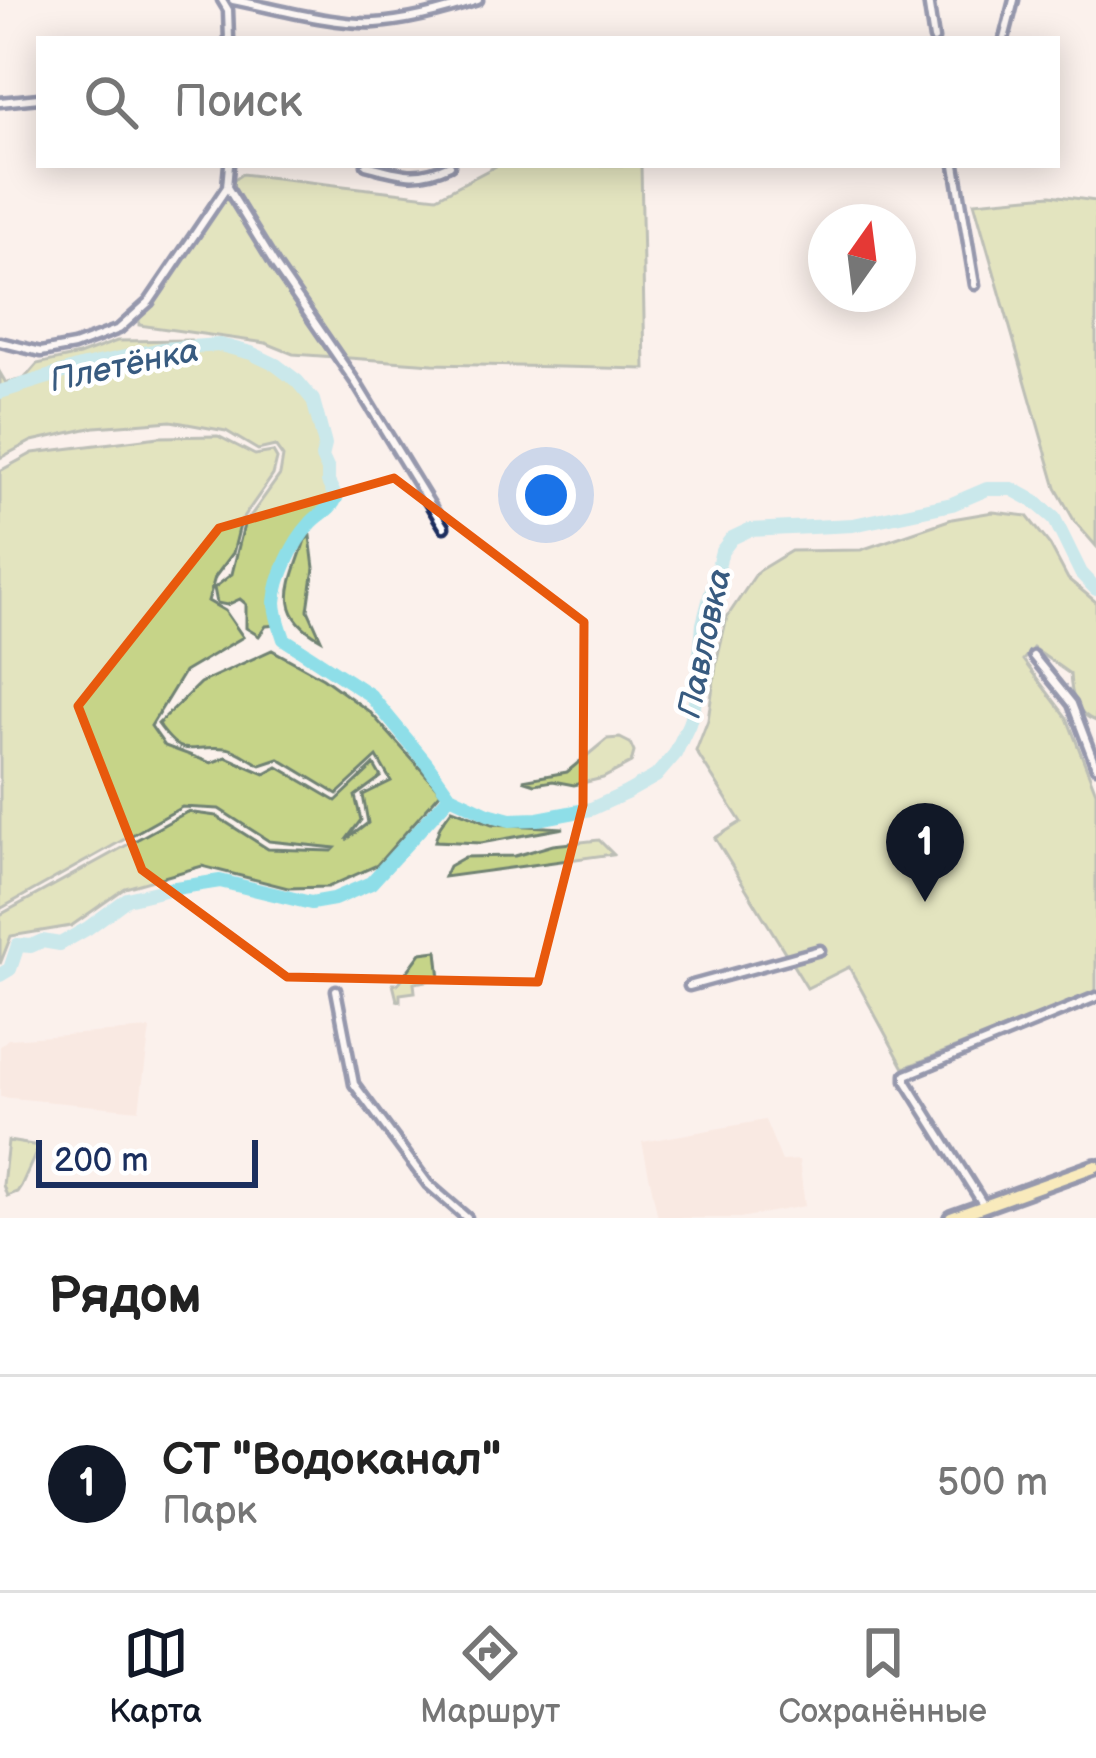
<!DOCTYPE html>
<html lang="ru">
<head>
<meta charset="utf-8">
<style>
	:root { --surface:#fff; --page:#f6f6f6; --text:#222; --muted:#767676; --line:#e0e0e0; --accent:#111827 }
	body { margin:0; font-family:"Balsamiq Sans",sans-serif; background:var(--page); color:var(--text) }
	.compass { position:absolute; left:808px; top:204px; width:108px; height:108px; border-radius:50%; background:var(--surface); box-shadow:0 6px 30px #0003; rotate:14deg }
	.scale { position:absolute; left:36px; bottom:30px; width:222px; box-sizing:border-box; padding-left:12px; border:6px solid #1b2f5e; border-top:0; font-size:33px; line-height:42px; white-space:nowrap; color:#1b2f5e; -webkit-text-stroke:9px #fff; paint-order:stroke }
	.you { position:absolute; left:546px; top:495px; width:42px; height:42px; margin:-30px; border:9px solid #fff; border-radius:50%; background:#1a73e8; box-shadow:0 0 0 18px #1a73e833 }
	.badge { display:grid; place-items:center; width:78px; height:78px; border-radius:50%; background:var(--accent); color:#fff; font-size:39px; font-weight:700 }
	.pin { position:absolute; translate:-50% -99px; filter:drop-shadow(0 3px 6px #0008) }
	.pin::after { content:''; position:absolute; top:63px; width:42px; height:36px; background:inherit; clip-path:polygon(0 0,100% 0,50% 100%) }
	.list { margin:0; padding:0; list-style:none }
	h2 { display:flex; justify-content:space-between; align-items:center; height:156px; margin:0; padding:0 48px; font-size:51px }
	h2 small { font-size:39px; font-weight:400; color:var(--muted) }
	.list li { display:grid; grid-template-columns:78px 1fr auto; gap:36px; align-items:center; box-sizing:border-box; height:216px; padding:0 48px; border-top:3px solid var(--line) }
	.list b { display:block; font-size:45px; white-space:nowrap }
	.list p { margin:0; font-size:39px; white-space:nowrap; color:var(--muted) }
	.list em { font-size:39px; font-style:normal; color:var(--muted) }
	.icon { flex:none; width:66px; height:66px; fill:none; stroke:currentColor; stroke-width:2; stroke-linecap:round; stroke-linejoin:round }
	.map { position:relative; flex:none; width:1096px; height:1218px; overflow:hidden }
	.search { position:absolute; background:var(--surface); box-shadow:0 6px 30px #0003; left:36px; right:36px; top:36px; height:132px; display:flex; align-items:center; gap:30px; box-sizing:border-box; padding:0 42px; border-radius:0px; color:var(--muted); font-size:45px }
	.sheet { height:372px; background:var(--surface) }
	nav { display:flex; justify-content:space-around; align-items:center; box-sizing:border-box; height:168px; border-top:3px solid var(--line); background:var(--surface); font-size:33px; color:var(--muted) }
	nav a { display:grid; justify-items:center; gap:6px }
	nav .on { color:var(--accent) }
	.map>svg:first-child { display:block }
</style>
</head>
<body>
<div class="map">
<svg width="1096" height="1218" viewBox="0 0 1096 1218">
	<rect width="100%" height="100%" fill="#fbf1ec"/>
	<filter id="ink" filterUnits="userSpaceOnUse"><feTurbulence type="fractalNoise" baseFrequency=".00833" numOctaves="2"/><feDisplacementMap in="SourceGraphic" scale="24" xChannelSelector="R" yChannelSelector="G"/><feConvolveMatrix kernelMatrix="1 2 1 2 8 2 1 2 1" color-interpolation-filters="sRGB"/></filter>
	<g filter="url(#ink)">
		<path fill="#f7e1d5" d="M150,1029l-11,81 -139,-13v-51l8,-7z
			M765,1120l17,41 17,-1 6,46 -65,12h-82l-16,-76z"/>
		<path fill="#c6d488" stroke="#708273" stroke-width="3" d="M498,165h143l4,204 -212,-5 -140,-10 -27,-11 -127,-18v-7l97,-140 6,-4 195,23z
			M1051,195l45,6v345l-21,-24 -19,-34 -82,-286z
			M191,340l12,6 17,-1 31,8 25,12 21,16 16,19 12,45 -3,12 6,13v12l8,16c-6,13 -18,16 -27,27 -17,19 -35,55 -34,81 0,7 3,13 4,19l-13,1 -7,10 -13,-8v-24l-6,-5 -13,6 -10,-2 -3,-15 18,-14 12,-49 36,-50 3,-18 -8,-11 -17,4 -32,-19 -55,-10 -76,6 -63,14 -32,17v-85l6,10 18,-4 13,-15 42,-9 38,-14z
			M218,436l37,19 18,-3 4,7 -4,16 -32,46 -8,32 -18,24 -7,24 17,10 18,26 -59,35 -33,54 14,20 46,17 15,-6 39,17 13,-7 58,34 38,-36 7,12 -26,19 6,24 -15,20 22,-17 -5,-28 28,-14 -14,-24 -40,37 -58,-35 -18,6c-11,-5 -24,-16 -35,-17 -38,-4 -41,14 -68,-24l42,-41 72,-33 51,28 47,34 71,80 -64,73 -49,22 -40,1 -86,-22 -77,22 -54,38 -60,10 -11,28v-49l187,-103 29,4 52,33 64,2 3,-3 -66,-7 -50,-32 -37,-2 -182,102v-438l33,-18 126,-16z
			M993,512l34,4 23,29 18,34 28,23v119c-21,-7 -25,-27 -26,-47l-37,-26 -10,12 44,58 29,74v200l-192,76 -55,-101 -42,21 -92,-150 26,-16 -45,-71 12,-31 9,-61 10,-42 31,-46 33,-20 70,-1 91,-31z
			M310,536l4,32 -6,42 13,29c-50,-27 -29,-57 -16,-99z
			M620,738l10,5 4,9 -3,11 -28,15 -29,7 -21,-4 -18,3 -12,-4 44,-8 40,-33z
			M452,809l40,15 72,4 -83,15 -46,-2 5,-15z
			M599,840l14,14 -169,23 5,-11 16,-9 50,-1 38,-11z
			M437,951l3,28 -26,4 1,9 -15,2v7l-3,-1 -4,-16h5l23,-31z
			M8,1141l31,5 -18,40 -4,6 -10,4 -4,-11z"/>
		<g fill="none" stroke-linecap="round" stroke-linejoin="round">
			<path stroke="#8edee8" stroke-width="14" d="M0,392l80,-25 81,-18 59,-4 31,8 25,12 21,16 16,19 12,45 -3,12 6,13v12l8,16c-6,13 -17,15 -26,26 -17,18 -33,53 -35,78 0,12 5,25 9,37l86,56 57,69 23,32 38,18 22,6 28,-1 53,-10 35,-16 30,-17 19,-22 14,-30 7,-26 7,-74 19,-73 10,-13 17,-8 104,-5 99,-21 35,-15h25l22,12 20,17 27,55 15,16
				M0,975l10,-6 8,-24 13,1 11,-5 18,3 28,-16 39,-29 42,-10 51,-8 91,22 23,-4 37,-16 79,-87"/>
			<g stroke="#1b2f5e" stroke-width="15">
				<path id="street" d="M222,0l6,10 1,29
					M233,0c42,8 100,25 142,23 35,-2 70,-12 103,-23
					M928,0l6,39
					M1004,39l10,-39
					M0,102l39,-4
					M366,165c34,9 50,16 84,0
					M955,165l20,120
					M227,187l48,78 81,118 88,144
					M0,342l41,10 33,-6 45,-17 30,-27 78,-115 2,-22
					M1033,656l39,48 24,63
					M689,986l131,-36
					M336,990l18,94 74,100 39,34
					M983,1204l-77,-123v-6l190,-78"/>
			</g>
			<g stroke="#1b2f5e" stroke-width="20">
				<path id="primary" d="M951,1218l145,-52"/>
			</g>
			<use href="#street" stroke="#fff" stroke-width="6"/>
			<use href="#primary" stroke="#f5e382" stroke-width="10"/>
		</g>
	</g>
	<path d="M0 0H1096V1218H0ZM394,478l190,144 -1,183 -45,177 -251,-5 -145,-107 -64,-164 141,-178z" fill="#fbf1ec" fill-opacity=".55" fill-rule="evenodd"/>
	<path fill="none" stroke="#e8590c" stroke-width="9" stroke-linejoin="round" d="M394,478l190,144 -1,183 -45,177 -251,-5 -145,-107 -64,-164 141,-178z"/>
	<g text-anchor="middle" stroke-width="9" stroke-linejoin="round" paint-order="stroke">
		<g font-size="33" font-style="italic" fill="#385b80" stroke="#fff">
			<text transform="translate(124 364) rotate(-12)" y="12">Плетёнка</text>
			<text transform="translate(703 643) rotate(-78)" y="12">Павловка</text>
		</g>
	</g>
</svg>
<svg class="compass" viewBox="-18 -18 36 36"><path d="M0-13l5 13h-10z" fill="#e53935"/><path d="M0 13l5-13h-10z" fill="#767676"/></svg>
<div class="scale">200 m</div>
<div class="you"></div>
<div class="pin badge" style="left:925px;top:902px">1</div>
<div class="search"><svg class="icon" aria-label="search" viewBox="0 0 24 24"><circle cx="10" cy="10" r="6"/><path d="M15 15l6 6"/></svg>Поиск</div>
</div>
<section class="sheet">
<h2>Рядом<small></small></h2>
<ul class="list">
<li><span class="badge">1</span><div><b>СТ &quot;Водоканал&quot;</b><p>Парк</p></div><em>500 m</em></li>
</ul>
</section>
<nav>
<a class="on"><svg class="icon" aria-label="map" viewBox="0 0 24 24"><path d="M3 6l6-2 6 2 6-2v14l-6 2-6-2-6 2zM9 4v14M15 6v14"/></svg>Карта</a>
<a><svg class="icon" aria-label="directions" viewBox="0 0 24 24"><path d="M12 3l9 9-9 9-9-9zM9 14v-3h6M13 9l2 2-2 2"/></svg>Маршрут</a>
<a><svg class="icon" aria-label="saved" viewBox="0 0 24 24"><path d="M7 4h10v16l-5-4-5 4z"/></svg>Сохранённые</a>
</nav>
</body>
</html>
